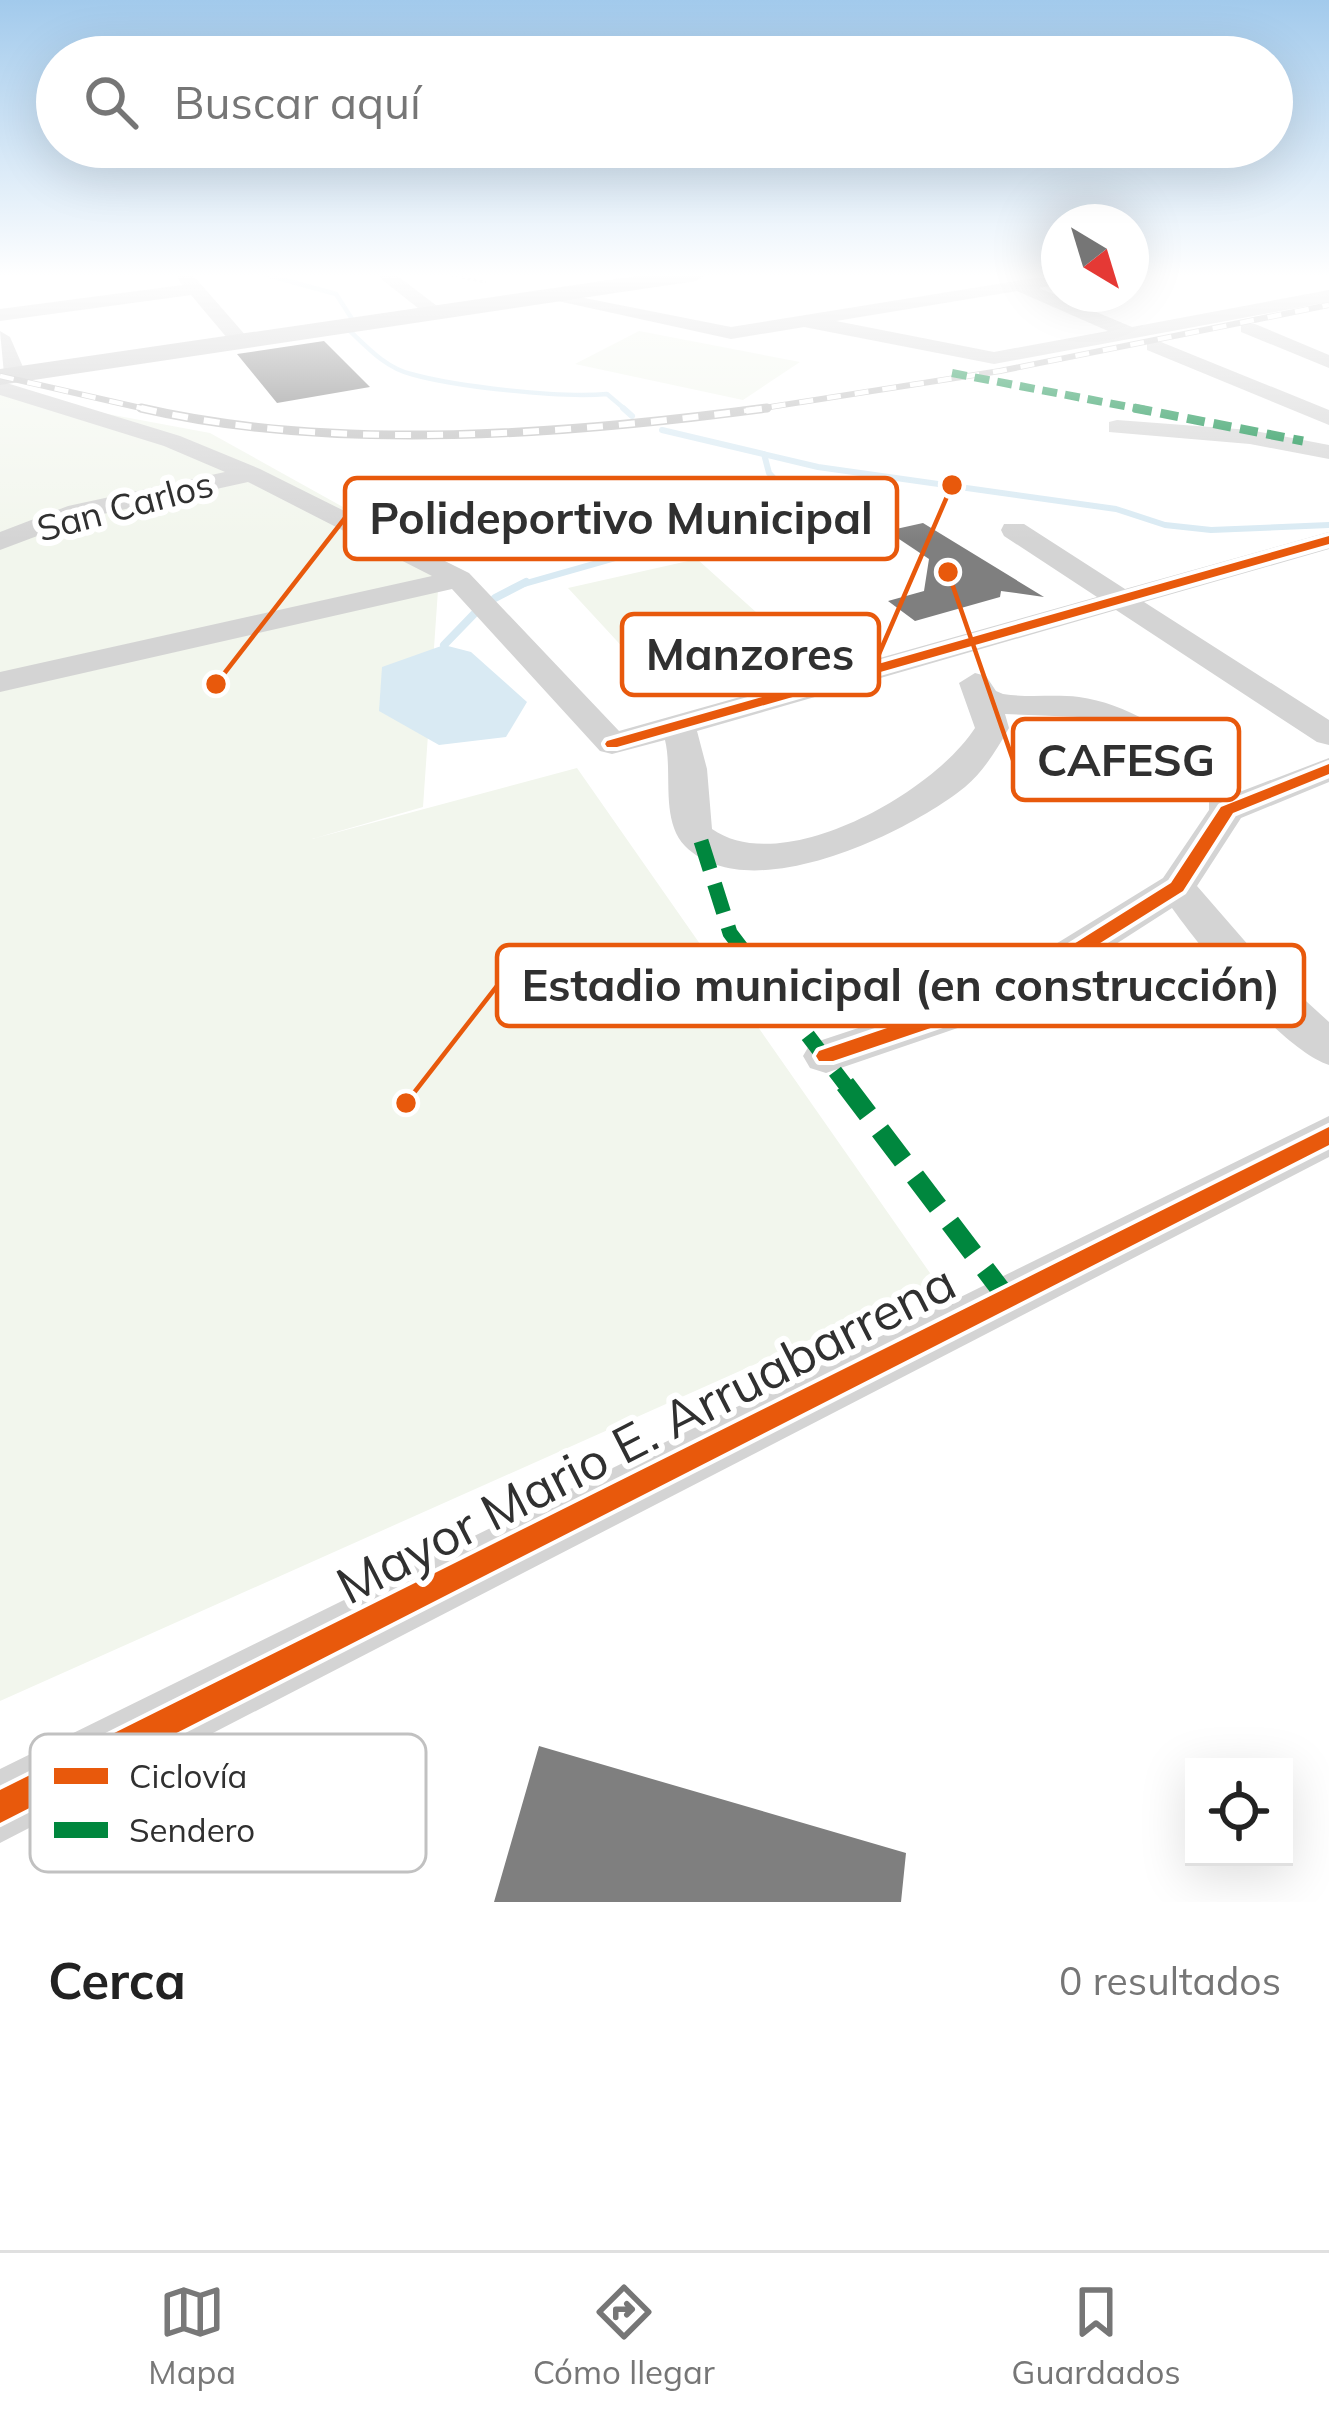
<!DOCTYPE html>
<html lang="es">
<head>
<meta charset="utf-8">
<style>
	:root { --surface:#fff; --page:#f2f2f2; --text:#222; --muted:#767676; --line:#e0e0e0; --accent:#787878 }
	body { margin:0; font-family:Mulish,sans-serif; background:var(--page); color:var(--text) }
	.controls { position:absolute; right:36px; bottom:36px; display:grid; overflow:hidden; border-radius:0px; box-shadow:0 12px 48px #0002 }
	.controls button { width:108px; height:108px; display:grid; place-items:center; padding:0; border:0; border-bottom:3px solid var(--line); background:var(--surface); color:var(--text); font:60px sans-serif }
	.compass { position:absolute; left:1041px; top:204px; width:108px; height:108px; border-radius:50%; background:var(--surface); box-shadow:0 12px 48px #0002; rotate:142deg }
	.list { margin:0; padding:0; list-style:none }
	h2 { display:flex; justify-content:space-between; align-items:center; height:156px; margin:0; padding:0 48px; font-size:51px }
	h2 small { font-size:39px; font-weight:400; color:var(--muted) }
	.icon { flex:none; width:66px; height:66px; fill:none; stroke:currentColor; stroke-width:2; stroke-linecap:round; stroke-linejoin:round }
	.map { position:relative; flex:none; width:1329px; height:1902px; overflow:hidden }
	.search { position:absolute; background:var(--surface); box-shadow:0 12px 48px #0002; left:36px; right:36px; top:36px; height:132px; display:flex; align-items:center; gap:30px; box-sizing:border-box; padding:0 42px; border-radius:66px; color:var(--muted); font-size:45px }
	.sheet { height:348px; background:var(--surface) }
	nav { display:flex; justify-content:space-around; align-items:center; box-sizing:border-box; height:168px; border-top:3px solid var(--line); background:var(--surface); font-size:33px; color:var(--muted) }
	nav a { display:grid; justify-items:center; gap:6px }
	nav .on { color:var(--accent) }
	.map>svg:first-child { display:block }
</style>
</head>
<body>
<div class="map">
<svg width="1329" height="1902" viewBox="0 0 1329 1902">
	<rect width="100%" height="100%" fill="#fff"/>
	<path fill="#f2f6ed" d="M639,331l161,31 -57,38 -168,-36z
		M0,394l210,39 230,128 -17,246 -111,32 265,-71 360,515 -937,418z
		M697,559l108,97 -141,36 -96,-104z"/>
	<path fill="#d9eaf3" d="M444,645l27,7 56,50 -21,35 -67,8 -60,-34 3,-44z"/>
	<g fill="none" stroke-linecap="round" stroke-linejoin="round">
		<path stroke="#d9eaf3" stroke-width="4.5" d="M263,274l73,20 16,25
			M350,331c18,17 36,37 61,43 46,13 149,24 196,20l20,17"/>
		<path stroke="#d9eaf3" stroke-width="6" d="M623,408l9,8
			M662,430l156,37 298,42 49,16 46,5 118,-5
			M520,585l211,-60 30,-18 19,-22 -11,-12 -5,-19"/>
		<path stroke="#d9eaf3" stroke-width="8" d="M495,598l31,-16
			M444,645l30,-31"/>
	</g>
	<path fill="#7f7f7f" d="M324,341l46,46 -93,16 -40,-49z
		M923,523l121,74 -43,-6 -1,6 -85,24 -27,-20 36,-10 5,-32 -42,-28z
		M539,1746l367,107 -5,49h-407z"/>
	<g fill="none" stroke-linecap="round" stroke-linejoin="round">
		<path stroke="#d4d4d4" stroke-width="3" stroke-dasharray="3 3" stroke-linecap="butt" d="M444,274l42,8"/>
		<path fill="#d4d4d4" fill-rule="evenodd" d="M174,274h18l55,63v8h-14l-42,-50 -191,26v-12l183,-24z
			M375,274h20l50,38 -17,4z
			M1059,274v10l-20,4 93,39 197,-37v12l-335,62 -190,-37 -73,12 -196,-43 9,-6 187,37zM1017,291l91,40 -114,21 -158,-31z
			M1241,324h14l74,31v13l-88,-36z
			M0,331l10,6 16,37 -3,5 -8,1 -11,-6z
			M1147,342h14l168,68v15l-182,-75z
			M0,381l180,55 80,33 209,104 150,158 478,-134 -93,-61 -3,-6 3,-6h20l101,65 204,-57v17l-185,53 185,118v25l-12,-3 -201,-132 -419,121 10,38 5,60c71,50 222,-37 263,-101l-16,-45 16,-10 11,3 10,15 7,3c26,4 51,0 76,3 61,8 118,56 163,94l87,-33v24l-88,36 -44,68 66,76 66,60v43c-47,-15 -127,-115 -157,-157l-109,70 -79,41 -158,54 -16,-5 -7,-12 7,-12 142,-47 81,-39 130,-80 46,-68v-9l-58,-45 -54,-34 -17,-5 -75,-3 4,14c-12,21 -25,43 -44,59 -57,46 -216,123 -280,59 -25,-26 -12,-74 -20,-106l-53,14 -12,-3 -148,-162 -452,103v-20l432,-96 -184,-94 -163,36 -85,32v-18l68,-26 157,-34 -61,-26 -164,-51z
			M1117,420l133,10 79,15v14l-79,-15 -141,-12v-10z
			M1329,1116v41l-1329,686v-74z"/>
		<path fill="#c8c8c8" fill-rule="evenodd" d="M650,274h57l-11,7 -696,104v-16z"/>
		<g stroke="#bcbcbc" stroke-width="6">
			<path id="rail-far1" d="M0,376l154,35
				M744,411l256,-40 329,-66"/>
		</g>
		<g stroke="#bcbcbc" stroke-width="9">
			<path id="rail" d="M141,408c193,45 431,26 626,0"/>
		</g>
		<use href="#rail-far1" stroke="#fff" stroke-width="4.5" stroke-dasharray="14" stroke-linecap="butt"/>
		<use href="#rail" stroke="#fff" stroke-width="6" stroke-dasharray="16" stroke-linecap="butt"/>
		<path stroke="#00873e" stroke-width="8" stroke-dasharray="15 8" stroke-linecap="butt" d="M952,373l198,38"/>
		<path stroke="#00873e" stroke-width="9" stroke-dasharray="18 9" stroke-linecap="butt" d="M1134,408l169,33"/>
		<path stroke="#00873e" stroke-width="15" stroke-dasharray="30 15" stroke-linecap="butt" d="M701,841l29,92 117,154"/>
		<path stroke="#00873e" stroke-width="20" stroke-dasharray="38 20" stroke-linecap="butt" d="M845,1084l162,214"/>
		<g stroke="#fff" stroke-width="8">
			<path id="cycleway" d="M1329,536v8l-712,203h-10l-2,-3 2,-3z
				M1329,764v10l-96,39 -50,78 -129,81 -79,41 -142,48h-14l-3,-5 3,-5 142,-48 81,-39 129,-81 50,-76z
				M1329,1127v18l-1329,678v-33z"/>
		</g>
		<use href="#cycleway" fill="#e8590c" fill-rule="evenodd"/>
	</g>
	<linearGradient id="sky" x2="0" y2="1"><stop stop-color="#a2caec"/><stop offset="0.51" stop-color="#fff"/><stop offset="1" stop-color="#fff" stop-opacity="0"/></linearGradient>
	<rect width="1329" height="540" fill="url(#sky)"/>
	<g text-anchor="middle" stroke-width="12" stroke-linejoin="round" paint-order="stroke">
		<g font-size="36" fill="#303030" stroke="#fff">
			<text transform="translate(125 506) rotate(-15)" y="13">San Carlos</text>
		</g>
		<g font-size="51" fill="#303030" stroke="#fff">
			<text transform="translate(646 1434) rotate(-27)" y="18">Mayor Mario E. Arruabarrena</text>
		</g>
	</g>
	<rect x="30" y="1734" width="396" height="138" rx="18" fill="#fff" stroke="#c1c1c1" stroke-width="3"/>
	<rect x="54" y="1768" width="54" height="16" fill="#e8590c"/>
	<rect x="54" y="1822" width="54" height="16" fill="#00873e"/>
	<g font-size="33" fill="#303030">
		<text x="129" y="1788">Ciclovía</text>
		<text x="129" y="1842">Sendero</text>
	</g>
	<path fill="none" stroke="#e8590c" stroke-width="4.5" d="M216 684L345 518M952 485L879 654M948 572L1013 760M406 1103L497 986"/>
	<g fill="#e8590c" stroke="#fff" stroke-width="4.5">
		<circle cx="216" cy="684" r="12"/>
		<circle cx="952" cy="485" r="12"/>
		<circle cx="948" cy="572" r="12"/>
		<circle cx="406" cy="1103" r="12"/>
	</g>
	<g fill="#fff" stroke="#e8590c" stroke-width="4.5">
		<rect x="345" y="478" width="552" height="81" rx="12"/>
		<rect x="622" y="614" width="257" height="81" rx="12"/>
		<rect x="1013" y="719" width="226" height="81" rx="12"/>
		<rect x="497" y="945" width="807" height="81" rx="12"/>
	</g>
	<g font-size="45" text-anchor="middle" font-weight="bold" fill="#303030">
		<text x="621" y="534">Polideportivo Municipal</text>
		<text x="750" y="670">Manzores</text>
		<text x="1126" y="776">CAFESG</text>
		<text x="901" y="1001">Estadio municipal (en construcción)</text>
	</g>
</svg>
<div class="controls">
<button><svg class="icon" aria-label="locate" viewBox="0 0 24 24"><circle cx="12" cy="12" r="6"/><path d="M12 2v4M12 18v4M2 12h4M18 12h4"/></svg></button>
</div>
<svg class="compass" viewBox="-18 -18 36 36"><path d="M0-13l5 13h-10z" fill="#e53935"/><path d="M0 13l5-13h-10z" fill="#767676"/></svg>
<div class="search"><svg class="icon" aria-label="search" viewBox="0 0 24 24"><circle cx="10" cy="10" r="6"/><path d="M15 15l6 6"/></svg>Buscar aquí</div>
</div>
<section class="sheet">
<h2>Cerca<small>0 resultados</small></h2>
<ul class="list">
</ul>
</section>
<nav>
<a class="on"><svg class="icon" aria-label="map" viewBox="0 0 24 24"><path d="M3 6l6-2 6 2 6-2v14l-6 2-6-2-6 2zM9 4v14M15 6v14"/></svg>Mapa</a>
<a><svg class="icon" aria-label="directions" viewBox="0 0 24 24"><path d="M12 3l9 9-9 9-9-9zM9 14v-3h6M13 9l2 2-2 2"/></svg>Cómo llegar</a>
<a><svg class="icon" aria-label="saved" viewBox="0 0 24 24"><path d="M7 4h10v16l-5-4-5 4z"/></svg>Guardados</a>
</nav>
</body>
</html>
